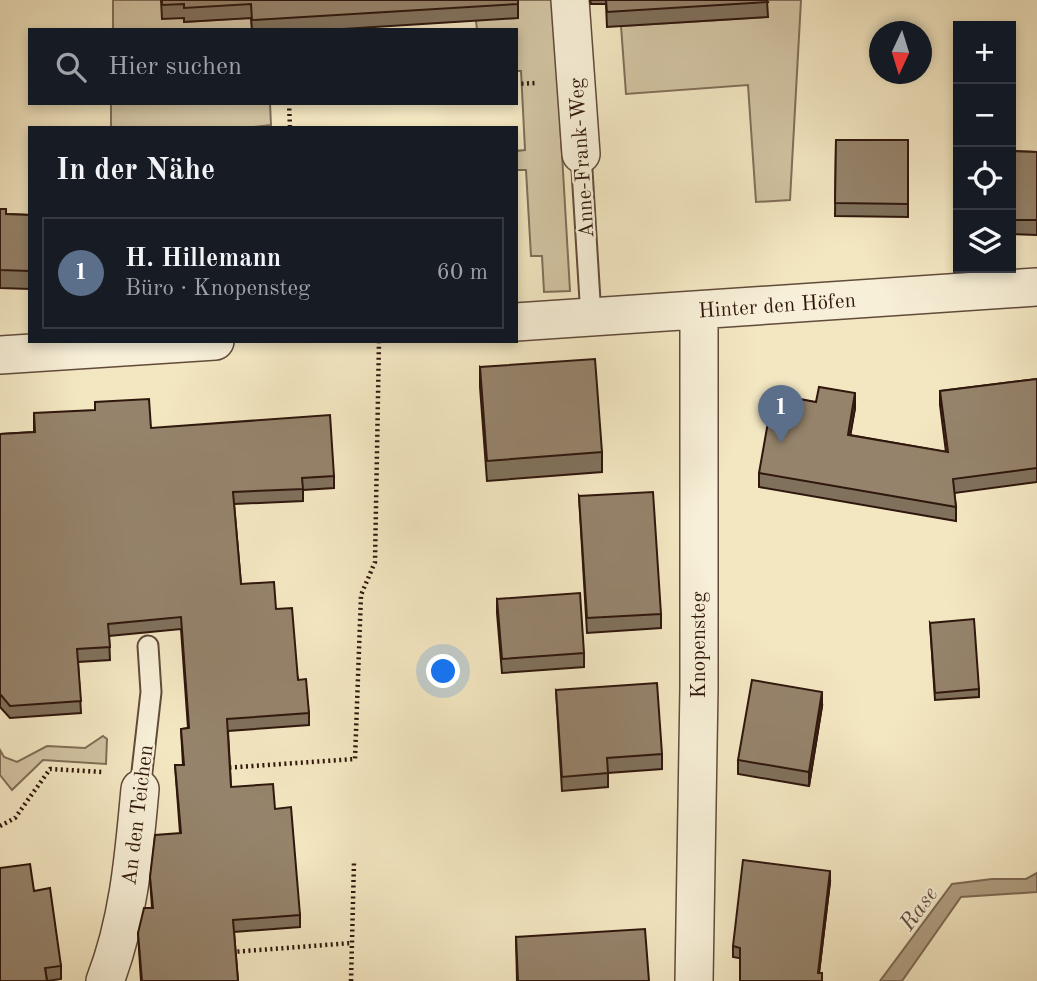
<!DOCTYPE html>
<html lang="de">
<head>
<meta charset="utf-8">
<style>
	:root { --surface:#171b24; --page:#20242c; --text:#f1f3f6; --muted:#9ea1a6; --line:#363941; --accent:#c59692 }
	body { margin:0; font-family:"Old Standard TT",serif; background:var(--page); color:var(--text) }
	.controls { position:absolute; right:21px; top:21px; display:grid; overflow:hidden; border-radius:0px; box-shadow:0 4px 10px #0003 }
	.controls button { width:63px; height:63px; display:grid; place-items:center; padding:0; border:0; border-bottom:2px solid var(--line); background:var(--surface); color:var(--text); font:35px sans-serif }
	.compass { position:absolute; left:869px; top:21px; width:63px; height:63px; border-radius:50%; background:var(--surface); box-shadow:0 4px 10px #0003; rotate:184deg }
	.you { position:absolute; left:444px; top:672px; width:24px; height:24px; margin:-18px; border:5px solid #fff; border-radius:50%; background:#1a73e8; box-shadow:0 0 0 10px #1a73e833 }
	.badge { display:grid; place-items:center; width:46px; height:46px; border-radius:50%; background:var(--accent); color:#fff; font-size:23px; font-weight:700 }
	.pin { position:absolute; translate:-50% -58px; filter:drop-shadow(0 2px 4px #0008) }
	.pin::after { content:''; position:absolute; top:37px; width:24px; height:21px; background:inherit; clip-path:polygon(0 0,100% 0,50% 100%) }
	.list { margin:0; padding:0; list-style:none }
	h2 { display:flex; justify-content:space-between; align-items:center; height:91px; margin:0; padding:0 28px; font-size:30px }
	h2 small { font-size:23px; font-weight:400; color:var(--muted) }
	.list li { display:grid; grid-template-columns:46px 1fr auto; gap:21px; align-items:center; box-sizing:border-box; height:112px; margin:0 14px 14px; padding:0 14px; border:2px solid var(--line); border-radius:0px }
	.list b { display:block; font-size:26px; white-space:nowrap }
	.list p { margin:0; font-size:23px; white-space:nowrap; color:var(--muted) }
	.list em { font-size:23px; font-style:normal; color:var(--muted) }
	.icon { flex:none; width:38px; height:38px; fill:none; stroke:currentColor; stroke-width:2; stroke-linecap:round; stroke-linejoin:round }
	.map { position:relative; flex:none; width:1037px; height:981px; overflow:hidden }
	.search { position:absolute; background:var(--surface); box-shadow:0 4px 10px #0003; left:28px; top:28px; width:490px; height:77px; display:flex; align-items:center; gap:18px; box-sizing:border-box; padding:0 24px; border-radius:0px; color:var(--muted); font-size:26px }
	.panel { position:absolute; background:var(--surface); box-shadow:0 4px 10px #0003; left:28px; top:126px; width:490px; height:217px; border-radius:0px }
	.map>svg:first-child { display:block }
</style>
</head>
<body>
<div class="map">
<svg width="1037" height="981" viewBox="0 0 1037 981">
	<rect width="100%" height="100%" fill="#f3e7c2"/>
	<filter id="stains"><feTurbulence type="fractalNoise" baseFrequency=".00286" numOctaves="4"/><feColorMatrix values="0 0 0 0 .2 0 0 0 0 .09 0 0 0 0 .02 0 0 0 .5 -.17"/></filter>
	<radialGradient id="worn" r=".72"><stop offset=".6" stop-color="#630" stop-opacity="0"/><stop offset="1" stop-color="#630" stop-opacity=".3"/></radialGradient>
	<path fill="#d2c4a3" stroke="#816e58" stroke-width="2" d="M113,0h48l23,18v4l67,-4 1,12h-139z
		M517,0h36l17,291 -26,1 -2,-36h-11l-5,-86h-10v-19l9,-1 -4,-79h-5v-41h-39l-1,-9z
		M766,0h35l-11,200 -34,2 -8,-117 -122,9 -5,-68 146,-9z
		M111,103h159l1,22 -27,3h-133z
		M103,736l4,3 -1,25 -63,-4 -31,30 -12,-15v-25l4,7 13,5 30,-16 38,2z"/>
	<path fill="#b1a084" stroke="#7d6954" stroke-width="2" d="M1037,873v19l-76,5 -59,84h-22l72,-97 40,-5h34z"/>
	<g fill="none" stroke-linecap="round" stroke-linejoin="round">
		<g stroke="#614b3a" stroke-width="23">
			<path id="lane" d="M581,154l10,163
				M140,789l11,-97 -3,-46"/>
		</g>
		<g stroke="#614b3a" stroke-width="40">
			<path id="street" d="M570,0l11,154
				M516,322l521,-35
				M0,355l215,-14
				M105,981c24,-62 29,-127 35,-192
				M694,981l5,-293v-378"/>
		</g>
		<path stroke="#30170d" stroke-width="4.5" stroke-dasharray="2 3.5" stroke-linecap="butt" d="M516,84l20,-1
			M289,103l1,25
			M224,768l131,-9 6,-164 14,-33 4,-221
			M0,826l15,-8 35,-49 53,3
			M232,952l120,-9
			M351,981l3,-119"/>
		<use href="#lane" stroke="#f7efd7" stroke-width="19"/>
		<use href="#street" stroke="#f7efd7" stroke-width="37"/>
	</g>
	<path fill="#80715c" stroke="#30170d" stroke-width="2" d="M161,0h357v18l-191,12h-75l-1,-12 -67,4v-4l-22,1z
		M590,0h177l1,17 -161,10 -1,-23h-15z
		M836,140h72v77l-73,-1z
		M1011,151l26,1v83l-26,-1z
		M0,209l6,5 24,1v74l-30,-1z
		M480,367l122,85v20l-115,9 -7,-94z
		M1037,379v103l-83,11 2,14v14l-197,-34v-14l57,-71 39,6 -5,27 96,17 -6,-47v-14z
		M34,413l117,15 183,48v12l-31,2v11l-69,3 7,80 35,25 33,104v12l-81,6 3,56 44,22 25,106v12l-66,5 4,49h-97l-3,-48 14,-25 -2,-31 30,-44 -5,-68h8l-2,-36 7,-1 -7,-99 -72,7 1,24 -32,2 3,51 -71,5 -10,-11v-273l34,-2z
		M579,496l82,118v14l-74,5z
		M497,599l87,54v14l-82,6 -5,-60z
		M930,623l49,66v8l-44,3z
		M556,690l106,64v15l-54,4v14l-46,4z
		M822,706l-13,80 -71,-12v-14z
		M830,882l-11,91 -86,-16v-11z
		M34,891l27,75v13l-14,2z
		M516,937l133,44h-132z"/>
	<path fill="#685c4b" stroke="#30170d" stroke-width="2" d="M855,393v15l-7,41v-14z
		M822,692v14l-13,80v-14z
		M830,871v11l-12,99v-8z"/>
	<path fill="#95836b" stroke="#30170d" stroke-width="2" d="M162,0h356v4l-266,16 -1,-16 -67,4v-4l-22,1z
		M606,0h161l1,2 -161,10z
		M836,140h72v64l-73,-1z
		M1011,151l26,1v68h-26z
		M0,209h6v5l24,1v56l-30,-1z
		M595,359l7,93 -115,9 -7,-94z
		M1037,379v89l-84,11 3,28 -197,-34 14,-79 43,8 3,-15 36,6 -7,42 100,17 -8,-61z
		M149,399l2,29 179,-13 4,61 -32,2 1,11 -70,3 8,92 33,-2 2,27 16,-1 6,72 8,-1 3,34 -82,6 4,68 42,-3 2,25 16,-2 9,108 -67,5 5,61h-96l-4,-48 6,-25h9l-3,-31 5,-42 26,-2 -6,-68h9l-3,-36 8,-1 -8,-111 -73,7 2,23 -33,2 4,52 -71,5 -10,-12v-260l35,-2 -1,-19 61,-3v-8z
		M653,492l8,122 -74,4 -8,-122z
		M580,593l4,60 -82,6 -5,-60z
		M974,619l5,70 -44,4 -5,-70z
		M752,680l70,12 -13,80 -71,-12z
		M657,683l5,71 -55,4 1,15 -46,4 -6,-87z
		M743,860l87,11 -12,102h4v8h-82v-33l-7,-2z
		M30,864l4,27 16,-3 11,78 -16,2 2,13h-47v-113z
		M645,929l4,52h-131l-2,-44z"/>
	<g text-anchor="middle" stroke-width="5" stroke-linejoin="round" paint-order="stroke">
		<g font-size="21" fill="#30170d" stroke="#f7efd7">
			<text transform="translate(581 158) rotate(-94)" y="7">Anne-Frank-Weg</text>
			<text transform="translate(777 305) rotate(-4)" y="7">Hinter den Höfen</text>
			<text transform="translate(698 645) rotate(-90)" y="7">Knopensteg</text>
			<text transform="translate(137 815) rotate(-83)" y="7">An den Teichen</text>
		</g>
		<g font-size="23" font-style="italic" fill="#644e3d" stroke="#f7efd7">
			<text transform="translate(918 908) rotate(-54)" y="8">Rase</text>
		</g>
	</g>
	<rect width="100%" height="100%" filter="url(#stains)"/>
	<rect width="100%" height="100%" fill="url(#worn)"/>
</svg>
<div class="controls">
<button>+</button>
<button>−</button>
<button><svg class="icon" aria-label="locate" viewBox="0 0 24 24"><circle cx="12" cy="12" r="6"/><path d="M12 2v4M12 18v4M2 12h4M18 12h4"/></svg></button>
<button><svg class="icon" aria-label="layers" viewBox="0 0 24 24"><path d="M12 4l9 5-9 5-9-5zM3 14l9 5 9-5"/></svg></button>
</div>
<svg class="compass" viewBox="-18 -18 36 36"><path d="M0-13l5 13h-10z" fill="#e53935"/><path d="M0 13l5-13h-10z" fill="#9ea1a6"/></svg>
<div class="you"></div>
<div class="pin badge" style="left:781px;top:443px;background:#5c6f8a">1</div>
<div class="search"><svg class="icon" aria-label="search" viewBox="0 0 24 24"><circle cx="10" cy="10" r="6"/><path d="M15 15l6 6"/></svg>Hier suchen</div>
<section class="panel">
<h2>In der Nähe<small></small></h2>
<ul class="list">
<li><span class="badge" style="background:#5c6f8a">1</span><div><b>H. Hillemann</b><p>Büro · Knopensteg</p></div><em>60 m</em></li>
</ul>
</section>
</div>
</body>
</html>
